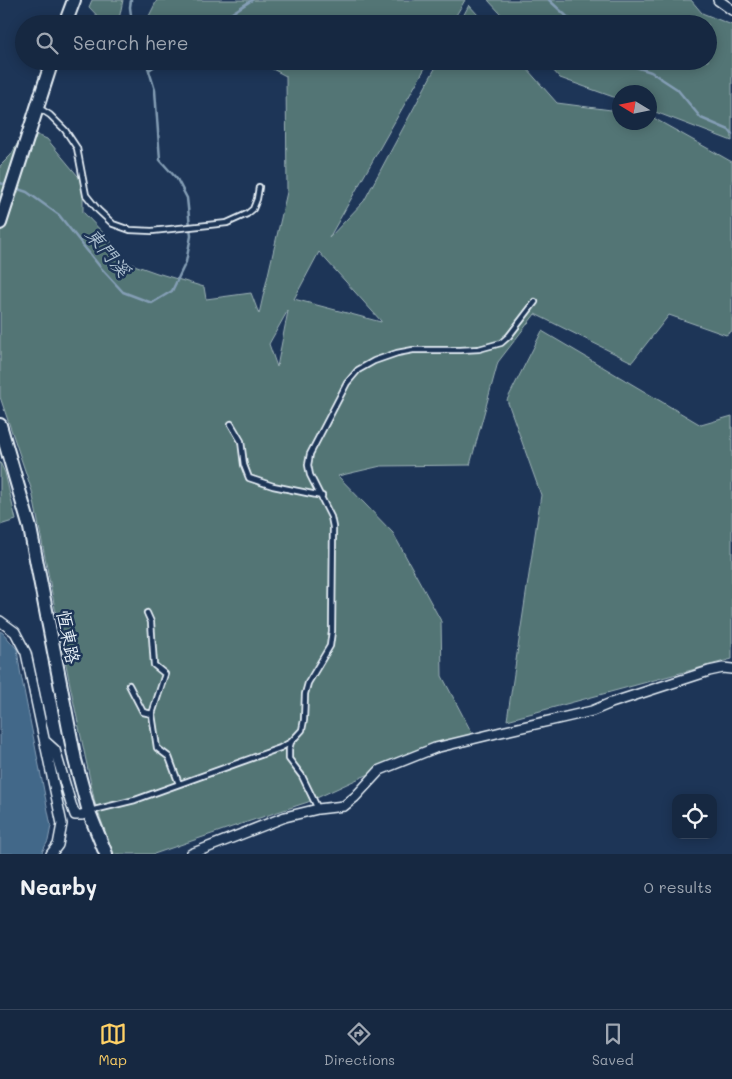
<!DOCTYPE html>
<html lang="en">
<head>
<meta charset="utf-8">
<style>
	:root { --surface:#162841; --page:#1f3048; --text:#f1f3f6; --muted:#9ea6b1; --line:#35445a; --accent:#ffd166 }
	body { margin:0; font-family:Mali,"LXGW WenKai TC",sans-serif; background:var(--page); color:var(--text) }
	.controls { position:absolute; right:15px; bottom:15px; display:grid; overflow:hidden; border-radius:10px; box-shadow:0 2px 12px #0003 }
	.controls button { width:45px; height:45px; display:grid; place-items:center; padding:0; border:0; border-bottom:1px solid var(--line); background:var(--surface); color:var(--text); font:25px sans-serif }
	.compass { position:absolute; left:612px; top:85px; width:45px; height:45px; border-radius:50%; background:var(--surface); box-shadow:0 2px 12px #0003; rotate:280deg }
	.list { margin:0; padding:0; list-style:none }
	h2 { display:flex; justify-content:space-between; align-items:center; height:65px; margin:0; padding:0 20px; font-size:21px }
	h2 small { font-size:16px; font-weight:400; color:var(--muted) }
	.icon { flex:none; width:28px; height:28px; fill:none; stroke:currentColor; stroke-width:2; stroke-linecap:round; stroke-linejoin:round }
	.map { position:relative; flex:none; width:732px; height:854px; overflow:hidden }
	.search { position:absolute; background:var(--surface); box-shadow:0 2px 12px #0003; left:15px; right:15px; top:15px; height:55px; display:flex; align-items:center; gap:12px; box-sizing:border-box; padding:0 18px; border-radius:28px; color:var(--muted); font-size:19px }
	.sheet { height:155px; background:var(--surface) }
	nav { display:flex; justify-content:space-around; align-items:center; box-sizing:border-box; height:70px; border-top:1px solid var(--line); background:var(--surface); font-size:14px; color:var(--muted) }
	nav a { display:grid; justify-items:center; gap:2px }
	nav .on { color:var(--accent) }
	.map>svg:first-child { display:block }
</style>
</head>
<body>
<div class="map">
<svg width="732" height="854" viewBox="0 0 732 854">
	<rect width="100%" height="100%" fill="#1d3557"/>
	<filter id="ink" filterUnits="userSpaceOnUse"><feTurbulence type="fractalNoise" baseFrequency=".02" numOctaves="2"/><feDisplacementMap in="SourceGraphic" scale="10" xChannelSelector="R" yChannelSelector="G"/><feConvolveMatrix kernelMatrix="1 2 1 2 8 2 1 2 1" color-interpolation-filters="sRGB"/></filter>
	<g filter="url(#ink)">
		<path fill="#527475" stroke="#9db2b6" fill-rule="evenodd" d="M92,0h31l-5,24h-13l-16,-17z
			M157,0h308l-14,24h-306z
			M488,0h203l11,13 30,12v116l-82,-31v-18h-30l-1,7 -59,-21 -15,-17h163v-37h-198z
			M469,5l17,19h-27z
			M257,61h172l-100,177 35,-37 75,-140h81l37,42 62,8 1,11h30v-6l82,46v169l-6,4 -57,-20 -37,47 -97,-48 -37,48 -28,103 -89,1 -43,10 55,57 48,88 1,55 32,61 -58,19 -54,21 -54,25 -76,25 -78,27h-41l-18,-51 -25,-118 -38,-194 -32,-94v-231l11,-11 14,-25 22,9 36,43v30l26,27 14,22 34,12 47,14 2,12 45,-6 8,21 28,-122 -1,-116zM319,252l62,69v1l-87,-23zM288,310v1l-11,56 -8,-23z
			M542,331l159,94 31,-9v243l-225,61 34,-225 -34,-95z
			M0,462l5,11 11,47 -16,5z"/>
		<path fill="#426789" stroke="#849eb5" d="M0,631l3,2 14,16 3,21 31,156 -3,15 -7,13h-41z"/>
		<g fill="none" stroke-linecap="round" stroke-linejoin="round">
			<path stroke="#849eb5" stroke-width="2.5" d="M131,0l-1,7 2,17
				M549,0l26,24
				M215,24l37,-24
				M625,61l2,3 24,8 26,17 24,29 28,12 3,4
				M149,70l13,-9
				M0,183l7,2
				M15,188l12,4 32,23 42,53 22,24 29,11 20,-12 14,-29 5,-26 -4,-38 -10,-19 -17,-19 -5,-70 -9,-29"/>
			<g stroke="#e8f1f8" stroke-width="8">
				<path id="service" d="M39,108l11,7 15,15 12,18 9,47 12,15 15,14 17,6 22,1 75,-8 20,-9 6,-5 4,-10 2,-12
					M231,424l10,17 3,24 5,13 24,8 49,10
					M147,613l4,9 3,43 11,9 -13,40 5,34 12,9 10,27
					M129,685l14,27 9,2
					M291,742l-2,7v10l13,17 16,33
					M90,811l45,-11 145,-52 11,-6 11,-12 2,-10 1,-26 3,-11 22,-37 2,-15 1,-104 -2,-10 -21,-42 -2,-10 2,-11 37,-71 11,-13 16,-9 23,-8 16,-3h47l19,-1 22,-6 8,-7 26,-34"/>
			</g>
			<g stroke="#e8f1f8" stroke-width="12">
				<path id="minor" d="M718,0l14,10
					M0,621l15,11 11,21 36,171 -4,21 -7,9
					M45,741l10,9 16,54 4,11h7l7,-3
					M191,854l94,-37 33,-8 26,-3 11,-9 25,-27 55,-22 66,-16 91,-21 19,-8 98,-32 14,-3 9,1"/>
			</g>
			<g stroke="#e8f1f8" stroke-width="16">
				<path id="secondary" d="M65,24l9,-24
					M0,223l52,-162
					M0,425l30,103 45,232 14,52 17,42"/>
			</g>
			<use href="#service" stroke="#1d3557" stroke-width="4.5"/>
			<use href="#minor" stroke="#1d3557" stroke-width="9"/>
			<use href="#secondary" stroke="#1d3557" stroke-width="12"/>
		</g>
	</g>
	<g text-anchor="middle" stroke-width="5" stroke-linejoin="round" paint-order="stroke">
		<g font-size="18" fill="#e8f1f8" stroke="#1d3557">
			<text transform="translate(68 637) rotate(79)" y="6">恆東路</text>
		</g>
		<g font-size="19" font-style="italic" fill="#aec1d1" stroke="#1d3557">
			<text transform="translate(108 252) rotate(50)" y="7">東門溪</text>
		</g>
	</g>
</svg>
<div class="controls">
<button><svg class="icon" aria-label="locate" viewBox="0 0 24 24"><circle cx="12" cy="12" r="6"/><path d="M12 2v4M12 18v4M2 12h4M18 12h4"/></svg></button>
</div>
<svg class="compass" viewBox="-18 -18 36 36"><path d="M0-13l5 13h-10z" fill="#e53935"/><path d="M0 13l5-13h-10z" fill="#9ea6b1"/></svg>
<div class="search"><svg class="icon" aria-label="search" viewBox="0 0 24 24"><circle cx="10" cy="10" r="6"/><path d="M15 15l6 6"/></svg>Search here</div>
</div>
<section class="sheet">
<h2>Nearby<small>0 results</small></h2>
<ul class="list">
</ul>
</section>
<nav>
<a class="on"><svg class="icon" aria-label="map" viewBox="0 0 24 24"><path d="M3 6l6-2 6 2 6-2v14l-6 2-6-2-6 2zM9 4v14M15 6v14"/></svg>Map</a>
<a><svg class="icon" aria-label="directions" viewBox="0 0 24 24"><path d="M12 3l9 9-9 9-9-9zM9 14v-3h6M13 9l2 2-2 2"/></svg>Directions</a>
<a><svg class="icon" aria-label="saved" viewBox="0 0 24 24"><path d="M7 4h10v16l-5-4-5 4z"/></svg>Saved</a>
</nav>
</body>
</html>
